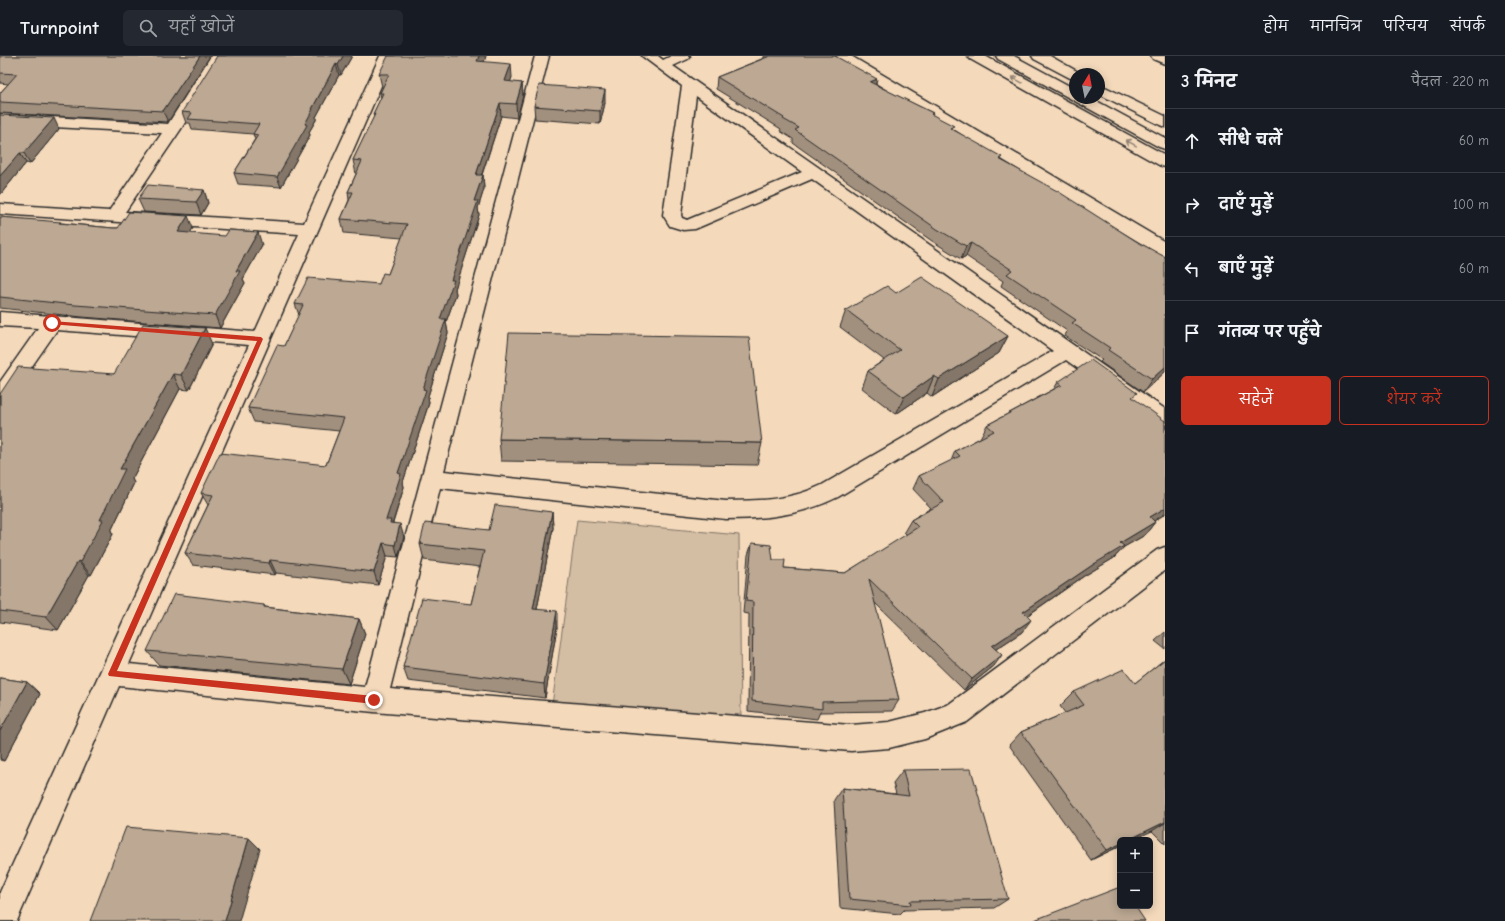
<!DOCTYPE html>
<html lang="hi">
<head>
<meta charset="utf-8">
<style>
	:root { --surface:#171b24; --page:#242831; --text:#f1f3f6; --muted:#9ea1a6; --line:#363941; --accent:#c8321e }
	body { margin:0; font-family:"Comic Neue","Playpen Sans Deva",sans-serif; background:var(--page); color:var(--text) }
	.controls { position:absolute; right:12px; bottom:12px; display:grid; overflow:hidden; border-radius:6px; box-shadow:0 2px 10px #0003 }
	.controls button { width:36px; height:36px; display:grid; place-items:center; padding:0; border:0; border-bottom:1px solid var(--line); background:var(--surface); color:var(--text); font:20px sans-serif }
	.compass { position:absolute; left:1069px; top:12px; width:36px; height:36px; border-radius:50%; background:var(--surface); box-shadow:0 2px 10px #0003; rotate:10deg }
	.stop { position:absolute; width:12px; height:12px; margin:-9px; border:3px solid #c8321e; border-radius:50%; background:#fff }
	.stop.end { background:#c8321e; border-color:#fff; box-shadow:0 1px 4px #0008 }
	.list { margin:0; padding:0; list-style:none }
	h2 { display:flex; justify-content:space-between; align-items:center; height:52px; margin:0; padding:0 16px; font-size:17px }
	h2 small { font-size:13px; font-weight:400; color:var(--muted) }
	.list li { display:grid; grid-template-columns:26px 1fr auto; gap:12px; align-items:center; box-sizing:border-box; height:64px; padding:0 16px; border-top:1px solid var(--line) }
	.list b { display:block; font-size:15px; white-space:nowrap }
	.list em { font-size:13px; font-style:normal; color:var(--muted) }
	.actions { display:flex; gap:8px; padding:12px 16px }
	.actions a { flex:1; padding:9px 0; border:1px solid var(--accent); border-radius:6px; text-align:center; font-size:14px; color:var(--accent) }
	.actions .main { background:var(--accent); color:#fff }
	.icon { flex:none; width:22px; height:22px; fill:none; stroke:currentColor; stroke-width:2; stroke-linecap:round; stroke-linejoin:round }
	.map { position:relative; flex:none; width:1165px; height:865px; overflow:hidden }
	header { display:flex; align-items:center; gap:24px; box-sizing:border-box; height:56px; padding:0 20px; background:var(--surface); border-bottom:1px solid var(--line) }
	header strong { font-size:19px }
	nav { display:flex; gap:22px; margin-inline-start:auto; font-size:14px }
	.search { width:280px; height:36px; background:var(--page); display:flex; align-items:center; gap:10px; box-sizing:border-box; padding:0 14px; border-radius:6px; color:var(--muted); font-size:15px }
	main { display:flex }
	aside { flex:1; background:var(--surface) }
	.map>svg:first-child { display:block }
</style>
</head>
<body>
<header>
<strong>Turnpoint</strong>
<div class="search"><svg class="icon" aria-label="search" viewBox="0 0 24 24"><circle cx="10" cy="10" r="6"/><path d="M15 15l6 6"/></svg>यहाँ खोजें</div>
<nav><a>होम</a><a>मानचित्र</a><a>परिचय</a><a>संपर्क</a></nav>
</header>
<main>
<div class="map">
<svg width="1165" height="865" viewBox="0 0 1165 865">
	<rect width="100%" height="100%" fill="#f4d9bb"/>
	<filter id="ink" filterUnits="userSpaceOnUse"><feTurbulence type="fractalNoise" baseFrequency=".025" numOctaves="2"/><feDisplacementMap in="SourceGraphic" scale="8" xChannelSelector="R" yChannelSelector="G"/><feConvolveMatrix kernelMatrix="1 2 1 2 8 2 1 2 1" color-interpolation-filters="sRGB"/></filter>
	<g filter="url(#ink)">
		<path fill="#d3bda3" stroke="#7f7467" d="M577,464l162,15 2,186 -189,-16z"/>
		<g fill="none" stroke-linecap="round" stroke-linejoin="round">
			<g stroke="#2b2b2b" stroke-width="3">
				<path id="street" d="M211,0h14l-44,73 -56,83 179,11 76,-167h14l-265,608 236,23 170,-631h14l-105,415 282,30c34,0 65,-1 96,-16l231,-134 -241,-172 -117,50 -12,1 -13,-4 -7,-11 19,-129 -40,-30h16l5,4 8,-4h19l-2,3 -15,7 492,343v19l-7,-2 -92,-66 -228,137c-36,18 -72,22 -112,22l-286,-31 -50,201 461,36 38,-3 36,-9 24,-9 208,-154 8,-3v23l-198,152 -42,17 -36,9 -38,3 -477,-39 -255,-26 -102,235h-17v-29l249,-547 -192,-15 -50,72 -7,3v-23l38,-54 -38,-2v-14l255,20 44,-98 -299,-20v-10l109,7 53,-78 -162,-9v-10l168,10zM696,40l106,76 -115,48 -5,-2 -1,-3z
					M834,0h17l314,186v14l-6,-2 -323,-195z
					M1151,0h14v8l-12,-5z"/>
			</g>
			<g stroke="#2b2b2b" stroke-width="3">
				<path id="secondary" d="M968,0h17l180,99v12l-6,-2 -189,-106z"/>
			</g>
			<g stroke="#2b2b2b" stroke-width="3">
				<path id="primary" d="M996,0h18l61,33v9h16l74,40v11l-6,-2 -161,-88z
					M1032,0h18l32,18h-7v5l-5,-1 -36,-19z
					M1099,28l66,32v11l-5,-2 -61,-31z"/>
			</g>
			<use href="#street" fill="#f4d9bb" fill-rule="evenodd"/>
			<use href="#secondary" fill="#f4d9bb" fill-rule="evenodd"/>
			<use href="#primary" fill="#f4d9bb" fill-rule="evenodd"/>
		</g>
		<path fill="#a2907e" stroke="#2b2b2b" d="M0,0h210l-42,66 -168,-9v-20l8,-9 -8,-1z
			M352,0l-11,19h-2l-23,42v3l-7,12 1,3 -29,52 -43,-3 -4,-11 21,-34 -2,-5 -61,-5 -2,-6h-4l-4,-11z
			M486,0l-2,6 28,15 -2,5 12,1 1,13 -6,22 -16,-2 -19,59h1l1,14 -6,19 1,7 -24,74 1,5 -10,28 2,11 -20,63 1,7 -26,79 1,5 -11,36 11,14 -6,20 -11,-1 -9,29 -102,-12 -1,2 -82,-10 -8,-12 23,-48 -7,-12 125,-28 13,-34 -85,-9 -6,-14 36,-62 15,-31 -4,-11 84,-20 9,-10 14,-36 -58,-5 -3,-14 8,-19 -1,-8 8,-18 -3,-14 21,-43 -1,-3 8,-16 -1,-5 3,-5 -1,-1 -3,-13z
			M764,0h71l40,29 58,28 -1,2 21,14 48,31 164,212 -22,20 -43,-30 2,-2 -37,-24 2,-5 -66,-45 2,-5 -37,-25 -5,3 -29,-18 -139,-98v-4l-13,-8 1,-2 -65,-40 1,-12 47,-19z
			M605,47l-5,21 -65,-5 -1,-13z
			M0,59l59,14 -29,35 -4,-1 -26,32z
			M204,134l4,13 -7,12 -57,-3 -6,-13z
			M0,161l113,11h80l-3,5 72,12 -19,34 2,4 -25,45 -138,-11 -82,-9z
			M896,237l112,43 -9,17 -67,44 -5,-4 -31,21 -34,-26 6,-17 16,-11 -44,-33 6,-17z
			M212,288l-23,46 -9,-1 -48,90 2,4 -23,48 2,3 -22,41h-2l-31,55 -58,-8v-228l114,-20z
			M1058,326l75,16 32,116 -11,7 1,1 -10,13 -21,12 -10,11 -30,18 -57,40 -5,16 -26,17 -2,17 -30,24 -90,-88 25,98 -7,11 -72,1 -3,7 -69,-8 1,-97 -6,-1 5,-58 4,-12 32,25 61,5 62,-38 -3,-3 7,-12 20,-12 -18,-19 6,-13 32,-15 4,-10 25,-13 7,-13 67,-36z
			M499,383l263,4 -5,22 -256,-4z
			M552,456l1,16 -16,81 20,18 -12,71 -137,-17 -5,-14 68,-63 9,-37 -56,-7 -4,-16 69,-14z
			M264,549l1,2 94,12 6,15 -16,50 -190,-19 -12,-14z
			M1165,576v17l-10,-8z
			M1165,603v185l-13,-13 -32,9v6l-29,14 -82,-115 12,-13 44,-19 -5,-7 14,-14 61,-9z
			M0,622l27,4 13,12 -36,67 -4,-1z
			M903,714l105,129 -14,9 -90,2 -4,4 -60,-6 -6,-108 8,-12 54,6 -3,-11z
			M1037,863l108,2h-112z"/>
		<path fill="#847667" stroke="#2b2b2b" d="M200,0h10l-42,66 -5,-11z
			M343,0h9l-11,19 -3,-10z
			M479,0h7l-7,19 -2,-14z
			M336,8l3,11 -23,42v3l-7,12 1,3 -29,52 -4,-10 28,-53 7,-15z
			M511,8l1,13 -6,18 -1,-14z
			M877,23l-3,12 -4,-9z
			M522,27l1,13 -6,22 -1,-14z
			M605,34v13l-5,21v-13z
			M500,47l1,13 -24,73 -1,-14z
			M54,62l5,11 -29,35 -6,-11z
			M20,97l6,10 -26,32v-19z
			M483,119l1,14 -6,19 1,7 -24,74 1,5 -10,28 2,11 -20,63 1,7 -26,79 1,5 -12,38 -6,-5 12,-47 25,-84 17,-70 11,-39 23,-79z
			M204,134l4,13 -7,12 -5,-13z
			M188,160l5,12 -10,17 -5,-13z
			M258,176l4,13 -19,34 2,4 -25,45 -5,-13 21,-44z
			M971,187l-5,13 -5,3 5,-13z
			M205,272l7,16 -23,46 -8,-15z
			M1008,280l-9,17 -67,44 7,-18z
			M1165,311v5l-22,20 9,-13z
			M173,318l7,15 -48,90 2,4 -23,48 2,3 -22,41 -11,-13 20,-42 20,-51z
			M934,320l-7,17 -31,21 8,-17z
			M1165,452v6l-26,16 11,-13z
			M552,456l1,16 -19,96 -1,-15z
			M1155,466l-10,13 -21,12 -10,11 -30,18 -69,48 8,-12 71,-48 26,-21z
			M400,468l4,13 -6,20 -3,-12z
			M383,487l4,13 -9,29 -4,-13z
			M270,504l6,13 -1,2 -6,-12z
			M78,505l11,14 -31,55 -12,-13z
			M557,555v16l-12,71 -1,-14z
			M359,563l6,15 -16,50 -7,-15z
			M1031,564l-9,12 -38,25 8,-11z
			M1002,599l-8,11 -30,24 8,-11z
			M27,626l13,12 -36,67 -4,-3v-27z
			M1165,766v1l-13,8 -19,9h-5z
			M249,782l11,11 -21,72h-14z
			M1120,788v2l-29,14 16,-10z"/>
		<path fill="#bca893" stroke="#2b2b2b" d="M0,0h200l-37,55 -163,-9v-9l17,-19 -17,-1z
			M217,0h126l-5,9 -2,-1 -24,45h1l-8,15 2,1 -30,52 -43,-4 24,-38 -5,-1 6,-10 -71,-5 4,-6 -10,-1z
			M388,0h91l-2,5 34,3 -6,17 17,2 -6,21 -16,-1 -24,72h7l-9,26h4l-27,79h3l-14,39h6l-23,70 3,1 -28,83 3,1 -15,46h5l-1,3 10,1 -5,21 -12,-2 -9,29 -104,-12 -1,3 -84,-10 28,-58 -12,-2 19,-40 106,12 18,-47 -96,-10 29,-63 7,1 19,-41 -8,-1 13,-26 71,6 4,-11 5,1 19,-50 -66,-5 12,-27h-5l14,-31 -9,-1 22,-46h-2l10,-21h-3l9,-19h-10z
			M770,0h65l42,23 -7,3 63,31 -2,1 23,12 -4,2 52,29 -3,2 60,33 77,49 29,16v110l-13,12 -44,-29 2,-2 -38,-25 4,-3 -69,-46 5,-4 -41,-27 -5,3 -29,-17 -142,-99 4,-2 -16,-9 1,-1 -67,-41z
			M539,29l66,5 -5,21 -66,-5z
			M0,59l54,3 -30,35h-4l-20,23z
			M148,129l56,5 -8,12 -58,-3z
			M129,156l59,4 -10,16 47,4 4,-6 29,2 -22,39h4l-25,44 -140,-10 -75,-8v-80l61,5 -2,1 54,5h5z
			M922,221l86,59 -69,43 -5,-3 -30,21 -36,-26 32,-21 -54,-40 41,-24 9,7z
			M143,268l62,4 -24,47 -8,-1 -53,95h5l-25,51h3l-23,42 -2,-1 -32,56 -46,-6v-217l18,-27 96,7z
			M509,277l240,4 13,106 -263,-4z
			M1091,304l46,33 -5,4 33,24v87l-15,9 5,5 -35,21 4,3 -30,18 -71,48 8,8 -39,26 10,9 -30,24 -103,-100 30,121 -77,2v7l-70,-8 1,-99 -7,-1 6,-58 19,2 2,15h12l-1,8 61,5 73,-46 -7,-7 33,-18 -25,-26 41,-20 -5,-5 39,-20 -7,-6 75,-40 -4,-3z
			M495,449l57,7 -19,97 24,2 -13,73 -141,-17 19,-69 49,6 13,-53 -64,-7 5,-21 64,7z
			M174,538l90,11v2l95,12 -17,50 -195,-18z
			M1165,603v163l-37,18h-8v4l-13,6 -86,-118 63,-27 -10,-13 50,-23 11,14z
			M0,622l27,4 -27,49z
			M971,713l37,130 -98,2 1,4 -62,-6 -7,-111 67,8 -6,-26z
			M126,771l123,11 -24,83h-135z
			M1120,831v19h15l10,15h-107l-1,-2z"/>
		<defs><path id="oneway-shaft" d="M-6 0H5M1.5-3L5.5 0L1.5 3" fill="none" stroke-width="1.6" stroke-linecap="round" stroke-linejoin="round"/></defs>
		<g stroke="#908273">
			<use href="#oneway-shaft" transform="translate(1017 24) rotate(-151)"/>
			<use href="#oneway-shaft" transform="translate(1131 87) rotate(-151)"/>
		</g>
	</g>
	<path fill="#c8321e" d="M52,265l209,16 2,2 -146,332 257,25 3,1v6l-3,1 -265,-28 -1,-2 149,-333 -207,-17 -1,-1z"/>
</svg>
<div class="controls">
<button>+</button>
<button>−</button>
</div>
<svg class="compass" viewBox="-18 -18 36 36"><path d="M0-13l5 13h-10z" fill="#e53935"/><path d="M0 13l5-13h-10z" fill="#9ea1a6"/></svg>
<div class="stop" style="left:52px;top:267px"></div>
<div class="stop end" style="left:374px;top:644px"></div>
</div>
<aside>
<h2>3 मिनट<small>पैदल · 220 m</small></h2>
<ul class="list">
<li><svg class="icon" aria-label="ahead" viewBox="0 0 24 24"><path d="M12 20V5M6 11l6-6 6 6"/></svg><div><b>सीधे चलें</b></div><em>60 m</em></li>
<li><svg class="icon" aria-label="right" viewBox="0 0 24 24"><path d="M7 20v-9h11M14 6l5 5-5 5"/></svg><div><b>दाएँ मुड़ें</b></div><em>100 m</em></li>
<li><svg class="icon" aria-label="left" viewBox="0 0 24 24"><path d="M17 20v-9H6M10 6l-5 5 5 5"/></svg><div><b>बाएँ मुड़ें</b></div><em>60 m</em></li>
<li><svg class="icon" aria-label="arrive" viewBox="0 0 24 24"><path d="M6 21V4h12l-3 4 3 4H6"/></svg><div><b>गंतव्य पर पहुँचे</b></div></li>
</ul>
<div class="actions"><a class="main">सहेजें</a><a>शेयर करें</a></div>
</aside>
</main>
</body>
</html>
